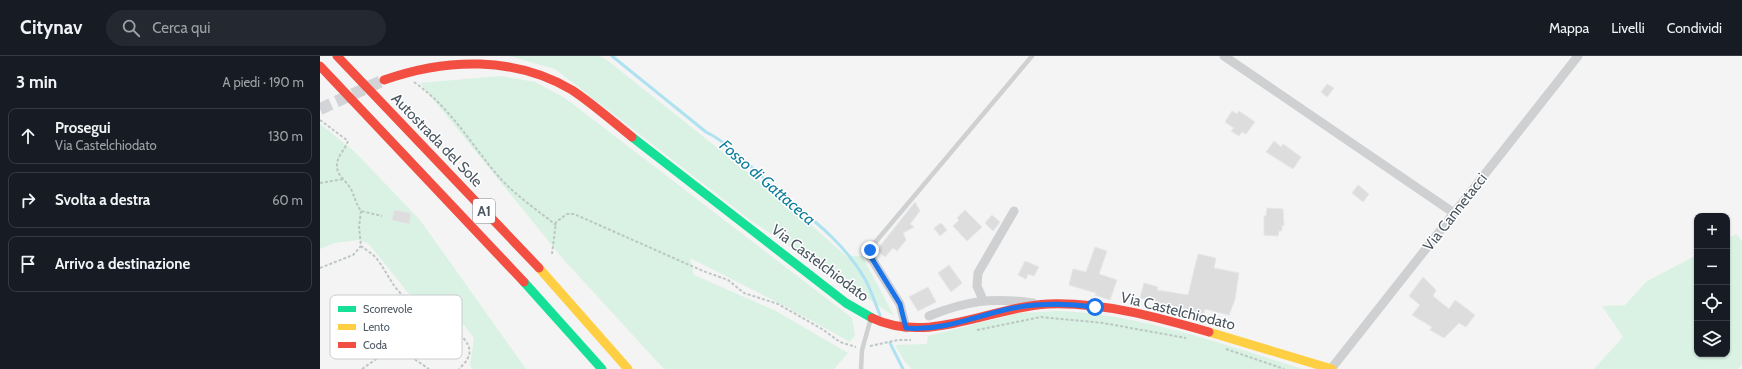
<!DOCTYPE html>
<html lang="it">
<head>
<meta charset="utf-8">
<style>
	:root { --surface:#171b24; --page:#242831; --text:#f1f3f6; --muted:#9ea1a6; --line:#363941 }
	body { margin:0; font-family:Cabin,sans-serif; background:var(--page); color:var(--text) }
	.controls { position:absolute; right:12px; bottom:12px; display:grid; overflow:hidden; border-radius:8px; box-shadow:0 1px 3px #0004 }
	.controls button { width:36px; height:36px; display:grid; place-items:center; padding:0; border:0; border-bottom:1px solid var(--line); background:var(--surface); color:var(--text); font:20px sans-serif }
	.stop { position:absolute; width:12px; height:12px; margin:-9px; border:3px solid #1a73e8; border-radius:50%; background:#fff }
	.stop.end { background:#1a73e8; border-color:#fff; box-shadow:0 1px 4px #0008 }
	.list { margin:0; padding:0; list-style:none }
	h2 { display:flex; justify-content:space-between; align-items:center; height:52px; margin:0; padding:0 16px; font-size:17px }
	h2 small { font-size:13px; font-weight:400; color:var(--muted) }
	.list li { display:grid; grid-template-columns:26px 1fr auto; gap:12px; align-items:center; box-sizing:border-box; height:56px; margin:0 8px 8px; padding:0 8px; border:1px solid var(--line); border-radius:8px }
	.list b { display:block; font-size:15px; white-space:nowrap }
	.list p { margin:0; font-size:13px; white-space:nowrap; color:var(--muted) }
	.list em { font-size:13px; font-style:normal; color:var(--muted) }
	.icon { flex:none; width:22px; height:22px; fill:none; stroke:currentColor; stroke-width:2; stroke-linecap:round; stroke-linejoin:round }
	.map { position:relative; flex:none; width:1422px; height:313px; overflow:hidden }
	header { display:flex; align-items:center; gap:24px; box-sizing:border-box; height:56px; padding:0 20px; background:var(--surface); border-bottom:1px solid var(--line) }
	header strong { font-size:19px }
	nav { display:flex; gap:22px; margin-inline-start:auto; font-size:14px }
	.search { width:280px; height:36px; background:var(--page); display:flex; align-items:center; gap:10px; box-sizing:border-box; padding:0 14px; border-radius:22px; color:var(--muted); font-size:15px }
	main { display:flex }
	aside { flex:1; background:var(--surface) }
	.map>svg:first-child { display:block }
</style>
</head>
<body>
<header>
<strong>Citynav</strong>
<div class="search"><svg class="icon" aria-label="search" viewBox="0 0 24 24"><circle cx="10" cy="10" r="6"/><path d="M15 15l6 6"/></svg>Cerca qui</div>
<nav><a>Mappa</a><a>Livelli</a><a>Condividi</a></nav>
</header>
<main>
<aside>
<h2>3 min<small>A piedi · 190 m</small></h2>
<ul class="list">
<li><svg class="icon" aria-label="ahead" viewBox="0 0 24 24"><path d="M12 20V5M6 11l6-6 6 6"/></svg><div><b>Prosegui</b><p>Via Castelchiodato</p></div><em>130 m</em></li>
<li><svg class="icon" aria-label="right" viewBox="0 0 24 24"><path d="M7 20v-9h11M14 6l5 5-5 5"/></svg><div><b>Svolta a destra</b></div><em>60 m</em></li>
<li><svg class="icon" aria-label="arrive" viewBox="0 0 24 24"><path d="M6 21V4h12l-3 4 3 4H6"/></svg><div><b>Arrivo a destinazione</b></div></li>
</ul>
</aside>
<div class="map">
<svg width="1422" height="313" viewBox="0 0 1422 313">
	<rect width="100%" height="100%" fill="#f4f4f4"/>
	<path fill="#d9f2e3" d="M189,0h90l8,4 176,140 63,56h16l32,60 -145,-97 -194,-150z
		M180,20l35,6 30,16 287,220 3,17 -5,7c-53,-30 -106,-57 -160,-84l4,17 80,35 74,43 -14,16h-170l-101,-110 -143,-176z
		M0,68l34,27 66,69 106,149h-54l-2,-4 4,-27 -10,-13 -18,-3 -37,-28 -40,-50 -10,-4 -25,3 -14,6z
		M1416,178l6,7v124l-4,4h-144l29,-32 -21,-31 23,-1 22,-24 50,-26v99h30v-115z
		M739,255c82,3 166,34 244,58h-391l-7,-7 -10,-17 32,-1 1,-8 91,-23z"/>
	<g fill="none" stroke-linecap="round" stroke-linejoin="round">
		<path stroke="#aee2f0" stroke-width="3" d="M292,0l94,76c26,13 45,36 66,54 33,28 71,54 93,93 6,11 10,24 15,36
			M570,287l13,26"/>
	</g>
	<path fill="#ddddde" stroke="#e5e6e7" d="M1007,28l7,4 -7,9 -6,-5z
		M912,55l5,3 2,-3 16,11 -9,12 -4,-2 -3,4 -8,-5 3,-3 -9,-6z
		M954,85l7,6 2,-3 18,13 -8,12 -27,-17z
		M1038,129l11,9 -6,8 -11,-9z
		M595,146l5,9 -10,13 4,3 -11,6 3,7 -9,11 -4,-3 -8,9 -8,-7z
		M947,152l16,1 1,17 -2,-1v6h-3l-1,5 -14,-1v-19h2z
		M74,154l17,3 -2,11 -17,-4z
		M645,154l17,17 -15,14 -14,-15 6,-6 -2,-2z
		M672,159l8,7 -7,9 -8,-8z
		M621,167l6,7 -7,6 -6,-8z
		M775,191l12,4 -8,23 18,6 -7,20 -15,-5 1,-2 -27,-8 4,-16 13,3z
		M878,198l18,4 -2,10 25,5 -4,26 -6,16 -24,-6 -3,11 -19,-4 2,-7 -45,-11 4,-15 14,4 -1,3 31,5z
		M705,205l14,6 -5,9 -6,-2 -2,5 -8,-4z
		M629,209l13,18 -11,9 -13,-19z
		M1103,221l13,13 -3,6 16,13 6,-9 20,15 -9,12 -7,-4 -15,15 -14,-8 2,-3 -20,-12 8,-10 -11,-9z
		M608,231l8,15 -18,9 -9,-14z"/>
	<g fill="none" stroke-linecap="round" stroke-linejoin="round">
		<path stroke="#d2d4d7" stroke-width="12" stroke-dasharray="12 6" stroke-linecap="butt" d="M0,53l64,-29"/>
		<path stroke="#bcc7c4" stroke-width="2" stroke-dasharray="3 2" stroke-linecap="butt" d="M94,26c37,26 56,61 85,95 16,18 38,33 57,48
			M0,64l28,21c-3,9 -12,16 -11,26 0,9 11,15 15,24 3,7 4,13 9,20l21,5
			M0,127l24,-4
			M41,155l-2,16 2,19c5,4 12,8 16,13 12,16 16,31 34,43 15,11 50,27 57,43 5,10 -3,18 -9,24
			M232,198l4,-32 11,-8h7l129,57 25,9 16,13 34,11 44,25 18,13 16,5
			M0,212l33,-13 8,-9
			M657,274l64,-13 62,6 83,15
			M550,290l28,-6h13
			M906,293l58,20
			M42,313l23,-16 19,-1 25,17"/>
		<path stroke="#ced0d2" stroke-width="4.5" d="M553,189l159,-189
			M541,313l1,-19 9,-32"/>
		<path stroke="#ced0d2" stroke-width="9" d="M904,0l230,157
			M553,189l-3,5v6l30,48 6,24
			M663,244l-6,-14 1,-13 36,-62
			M609,260c37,-15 63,-19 104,-13
			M1011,313l247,-313"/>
		<path stroke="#16e098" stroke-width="9" d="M312,81l214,166 26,15
			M204,226l78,87"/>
		<path stroke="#ffcf43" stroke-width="9" d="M219,212l89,101
			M889,276l123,37"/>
		<path stroke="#f24e42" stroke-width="9" d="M17,0l202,212
			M0,10l204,216
			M64,24c62,-22 131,-24 188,10 21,14 40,31 60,47
			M552,262c57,27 118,-11 176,-14 54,-2 109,13 161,28"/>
	</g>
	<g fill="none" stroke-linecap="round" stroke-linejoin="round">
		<path stroke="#1a73e8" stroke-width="5" d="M550,194l1,7 29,47 6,24c34,3 65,-10 98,-18 30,-7 60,-7 91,-3"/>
	</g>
	<g text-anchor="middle" stroke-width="3" stroke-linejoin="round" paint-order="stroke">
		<rect fill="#fff" stroke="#808990" stroke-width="1" x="153" y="143" width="22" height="24" rx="3"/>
		<g font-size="14" font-weight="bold" fill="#4a5661">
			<text x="164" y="160">A1</text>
		</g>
		<g font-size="15" fill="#4a5661" stroke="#fff">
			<text transform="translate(117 84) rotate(46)" y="5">Autostrada del Sole</text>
			<text transform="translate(1135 156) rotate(-52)" y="5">Via Cannetacci</text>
			<text transform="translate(500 207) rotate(37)" y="5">Via Castelchiodato</text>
			<text transform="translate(858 255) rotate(14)" y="5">Via Castelchiodato</text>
		</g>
		<g font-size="16" font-style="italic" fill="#0c7c9b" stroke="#fff">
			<text transform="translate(448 126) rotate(41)" y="6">Fosso di Gattaceca</text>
		</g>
	</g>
	<rect x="10" y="239" width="132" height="64" rx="6" fill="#fff" stroke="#c9ccd0" stroke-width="1"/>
	<rect x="18" y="250" width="18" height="6" fill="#16e098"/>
	<rect x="18" y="268" width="18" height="6" fill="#ffcf43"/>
	<rect x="18" y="286" width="18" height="6" fill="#f24e42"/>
	<g font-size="11" fill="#4a5661">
		<text x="43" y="257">Scorrevole</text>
		<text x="43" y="275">Lento</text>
		<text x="43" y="293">Coda</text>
	</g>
</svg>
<div class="controls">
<button>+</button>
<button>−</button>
<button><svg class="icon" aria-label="locate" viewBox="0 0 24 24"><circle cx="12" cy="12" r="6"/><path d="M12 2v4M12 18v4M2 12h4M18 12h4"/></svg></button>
<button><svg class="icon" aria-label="layers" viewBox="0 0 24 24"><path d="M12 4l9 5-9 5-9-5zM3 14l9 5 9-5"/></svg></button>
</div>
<div class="stop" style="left:775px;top:251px"></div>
<div class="stop end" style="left:550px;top:194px"></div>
</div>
</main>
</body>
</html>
